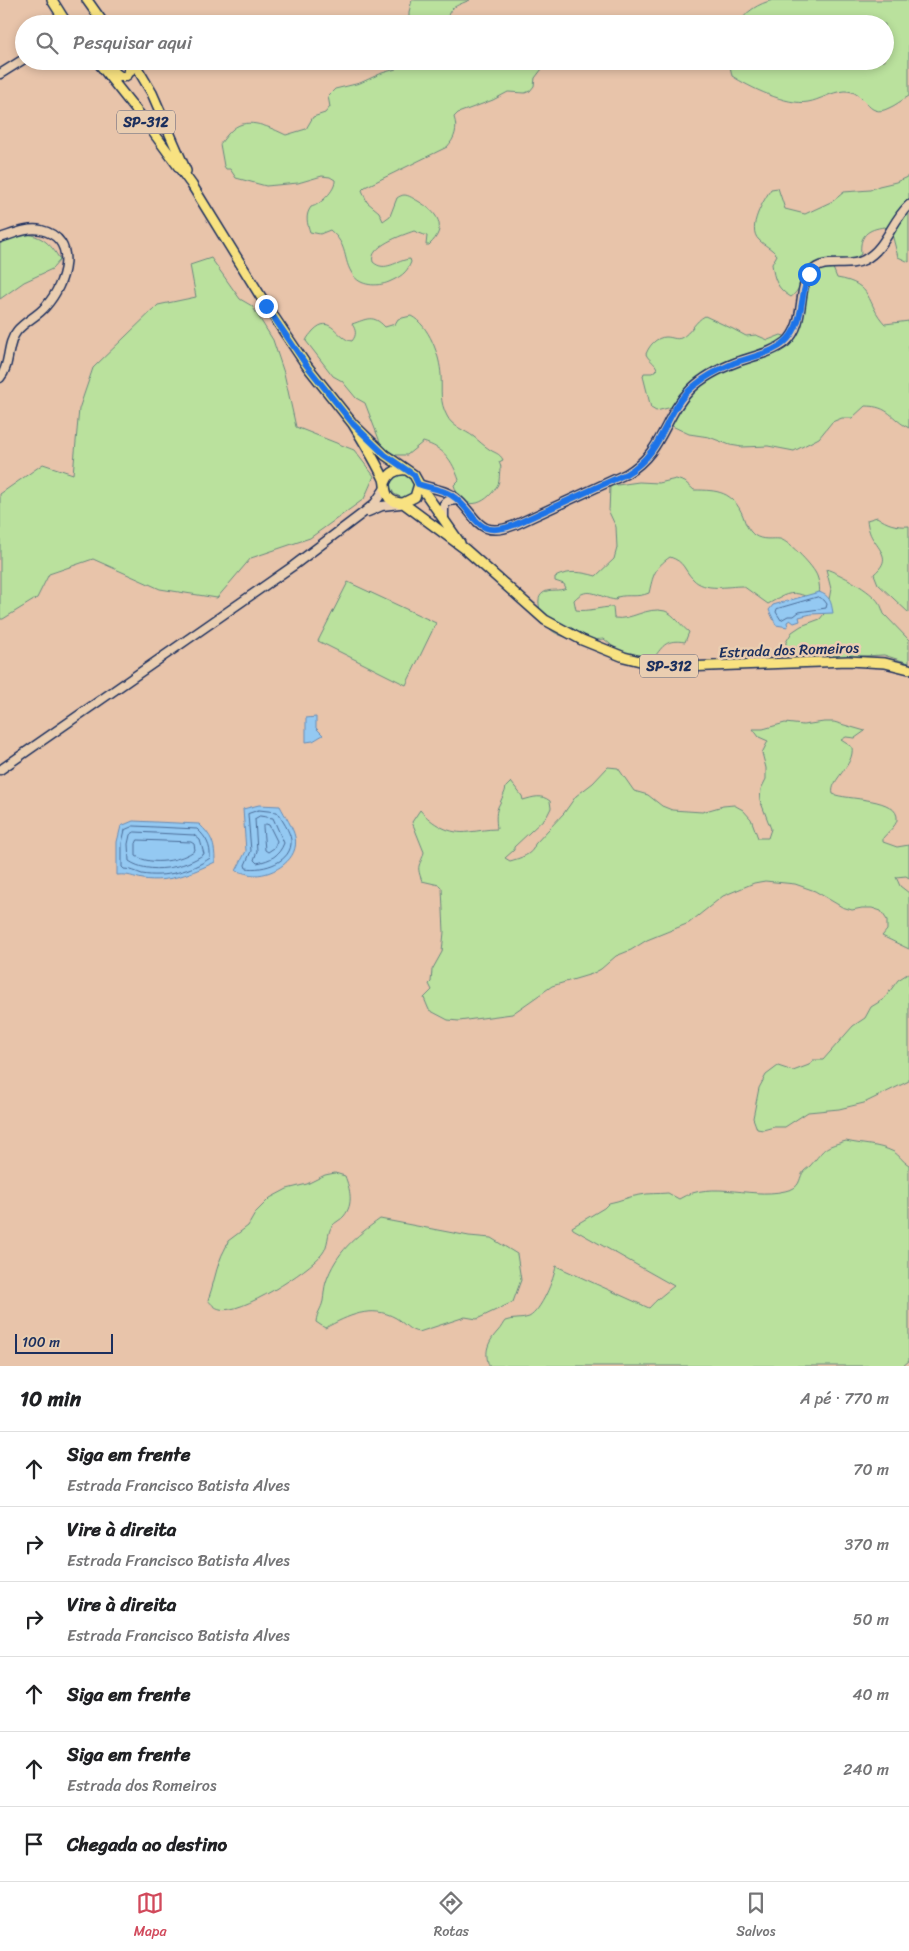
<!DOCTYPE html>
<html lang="pt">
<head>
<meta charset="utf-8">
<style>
	:root { --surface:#fff; --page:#f6f6f6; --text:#202124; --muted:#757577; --line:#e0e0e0; --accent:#d1495b }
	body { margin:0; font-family:Sriracha,sans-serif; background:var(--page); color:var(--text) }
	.scale { position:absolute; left:15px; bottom:12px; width:98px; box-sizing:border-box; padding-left:5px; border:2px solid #1b2f5e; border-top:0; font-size:14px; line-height:18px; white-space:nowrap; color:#1b2f5e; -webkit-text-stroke:4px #eaceb1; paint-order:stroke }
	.stop { position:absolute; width:15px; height:15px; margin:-11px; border:4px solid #1a73e8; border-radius:50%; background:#fff }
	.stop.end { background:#1a73e8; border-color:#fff; box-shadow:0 1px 5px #0008 }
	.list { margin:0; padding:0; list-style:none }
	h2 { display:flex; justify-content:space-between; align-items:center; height:65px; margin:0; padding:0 20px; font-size:21px }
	h2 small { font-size:16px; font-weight:400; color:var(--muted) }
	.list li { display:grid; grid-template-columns:32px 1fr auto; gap:15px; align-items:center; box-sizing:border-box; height:75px; padding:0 20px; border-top:1px solid var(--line) }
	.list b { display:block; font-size:19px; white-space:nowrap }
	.list p { margin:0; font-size:16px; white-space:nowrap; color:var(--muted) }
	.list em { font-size:16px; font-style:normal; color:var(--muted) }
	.icon { flex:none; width:28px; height:28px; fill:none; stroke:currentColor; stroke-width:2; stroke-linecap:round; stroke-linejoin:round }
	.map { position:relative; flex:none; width:909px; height:1366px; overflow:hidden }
	.search { position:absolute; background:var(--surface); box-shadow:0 2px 8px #0003; left:15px; right:15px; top:15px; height:55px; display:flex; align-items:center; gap:12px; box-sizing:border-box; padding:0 18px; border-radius:28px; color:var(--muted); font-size:19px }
	.sheet { height:515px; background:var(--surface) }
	nav { display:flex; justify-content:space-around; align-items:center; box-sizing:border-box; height:70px; border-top:1px solid var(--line); background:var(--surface); font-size:14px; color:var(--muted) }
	nav a { display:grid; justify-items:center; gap:2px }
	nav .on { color:var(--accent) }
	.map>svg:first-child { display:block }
</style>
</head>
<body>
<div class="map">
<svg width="909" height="1366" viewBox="0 0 909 1366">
	<rect width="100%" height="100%" fill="#e8c4aa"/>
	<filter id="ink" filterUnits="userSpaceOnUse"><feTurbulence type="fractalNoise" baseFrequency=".02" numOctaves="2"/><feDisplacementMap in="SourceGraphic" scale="10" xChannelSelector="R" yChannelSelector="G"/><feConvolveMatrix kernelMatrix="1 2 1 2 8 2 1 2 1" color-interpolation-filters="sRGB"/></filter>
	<g filter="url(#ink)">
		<path fill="#bae19d" stroke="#6a887e" d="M412,0h58c-14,6 -23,7 -23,24h-38v-12z
			M773,0h136v96c-7,4 -13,9 -20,12 -23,12 -22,-18 -45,-17 -13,1 -24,9 -36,11 -21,4 -59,-15 -76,-26l-3,-15h156v-37h-146c7,-13 19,-20 34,-24z
			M403,61h107c12,6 23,7 35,4l-10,13 -1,8 -4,5 -5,2 -17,-1 -15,8 -35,13 -4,4c4,12 1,21 -7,30l-82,40 -3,3 5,12 12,10 4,9 7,-5 7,-18c1,-1 5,-3 7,-3 5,0 10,4 14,6 19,11 31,26 11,44h-3l1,-9 -13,-5c-11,4 -46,15 -41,31 12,11 24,-2 37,-3l1,3c-4,11 -11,15 -22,20 -12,5 -29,4 -36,-7 -11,-16 -4,-29 -23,-45l-10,4 -10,-2c-3,-9 -5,-17 1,-25 9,-2 25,-17 24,-27l-5,-3 -8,-1 -24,7 -32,3 -30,-8 -6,-9h-4l-2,-3 -4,-22c4,-5 8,-11 13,-15 15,-13 38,-1 53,6l20,-6 7,-12 12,-4 5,-6 -2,-11 7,-7 25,-6 22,-10 14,-4z
			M909,176v86l-11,-5 -6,-23 -7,-7c-18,2 -26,9 -24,27l-9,7 -19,7 4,10c38,6 28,25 48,46l24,-3v107c-18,-9 -19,-22 -44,-22l-13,12h-10l-10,4 -13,16 -25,13 -26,-5 -26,1 -12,-2 -21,-8 -20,-3 -19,-9 2,-18 -16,4 -5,-3 -8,-32 1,-3h8l5,-4c-1,-6 -9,-9 -11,-15 3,-8 10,-17 20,-17 6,0 10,3 15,1 10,-5 14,-17 24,-22l28,13 13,7 10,-1 12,5 13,-5 9,3 16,-46 8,-13c-13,-3 -14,12 -23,18 -14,-8 -17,-18 -19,-33l5,-9c-7,-8 -12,-9 -18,-15 -13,-12 5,-40 12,-51l7,-1 7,21 20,5 28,-13 11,-9 26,-2 9,-4 17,-4z
			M19,234c20,-1 32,9 41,26l-8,9 -28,13 -24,17v-60z
			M211,258l29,41 12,7 21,34 11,33 12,54 58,23 20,26 -10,23 -54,39 -59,20 -34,40 -57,-9 -67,-30 -44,15 -12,24 -34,21h-3v-125l43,-30 30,10 6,-65 14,-41 65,-63 38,-8 -6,-32z
			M411,316c18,9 29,40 30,59 1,16 -2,26 6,41 5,11 18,14 27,21 5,4 9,8 15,12 5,4 11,4 14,11l-4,2 2,5c-3,6 0,13 -4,19 -12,20 -35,27 -43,-1l5,-5c-7,-20 -15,-32 -36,-38l-16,13h-11l-10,-5 -6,-8 -15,-39 -9,-5 -14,-17 -9,-5 -27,-35c2,-5 4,-6 7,-10 18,-19 24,9 39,10 5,-6 4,-11 0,-17 15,-5 21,-10 33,3l10,-3 3,-5z
			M399,472l8,3 9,10 -2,9 -9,5 -11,-5 -6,-11 2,-5z
			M676,479l9,3 9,8c23,0 39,1 49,26 2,7 5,14 11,19 9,6 17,3 26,4 10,3 34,28 37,37 3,8 3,16 2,23 -9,0 -12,-3 -20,-5 -12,-3 -21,5 -31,10l-25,-18c-16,0 -38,6 -50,-7 -10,-10 -8,-17 -23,-22 -16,11 -17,19 -21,36 -12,5 -20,1 -32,4l-1,3c-18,-2 -27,-16 -42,0l2,10c13,2 24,-3 37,-3l1,11c17,3 33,-12 51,-7 9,3 16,15 24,21l-4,10c-18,-3 -22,3 -31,16 -10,-2 -26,-2 -33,-6 -6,-3 -12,-9 -17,-13 -24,2 -58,2 -64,-28 -1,-7 -3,-14 3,-18 6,-5 16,-1 23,-5l-2,-4 -9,-3v-4c14,-7 27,-5 41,-1l18,-17 3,-11 -1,-21 -7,-15 1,-26 29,-4 20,1z
			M877,517c10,7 19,10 32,9v87l-31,-29 -4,-10c16,-14 9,-20 -1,-35 -4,-6 -5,-12 -6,-19z
			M826,569c13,4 46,22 53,34 3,3 3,7 5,11 8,9 17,17 25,26v23l-25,-8 -43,2 -55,-4v-11l6,-10 9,-6 19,-7 7,-9 4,-21z
			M348,582l88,41 -30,62 -88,-44z
			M824,722h10l31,9 -10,7 -9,-1 -5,3 11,7c3,19 -23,33 -19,47 12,6 67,3 64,26 -1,6 -10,13 -14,18v4l14,5 12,-2v33l-3,-2 -10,1 4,9 9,7v56l-27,-13 5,-6v-10l-6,-9 -9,-3h-10l-10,2 -10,-3 -27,-16 -20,-7 -30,-3 -11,2 -31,13 -34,27 -42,17 -16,10 -15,6 -15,13 -9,5 -40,12 -40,28 -53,7 -11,-1 -19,-10 -5,-12 8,-8 -3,-6 2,-2 1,-12 10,-18 2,-20 -2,-44 -3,-3 -17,-4c-7,-18 -1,-15 2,-29l-12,-30 8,-12c12,14 30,25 49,22 10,-1 18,-3 28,-3 -1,-9 -2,-18 3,-26 2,-6 5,-9 6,-16l5,-5 11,14 1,4c11,-3 18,-6 27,1l1,7 -4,8 -33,31v3l-9,8 5,3c10,-3 23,-6 25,-17l29,-31 12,-17 17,-13 15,-16 10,1 16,23 14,4 14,11 10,4 30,2 21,-6 11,-1 9,5 8,9 7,19h10l3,-9 -11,-29 1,-11 5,-10v-11l-4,-15 6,-12 -9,-4 -6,-8h10l22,-6 18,2z
			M909,973v108l-45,22 -25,6 -31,3 -23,15h-11l-11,3 -6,-1 -4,-11 6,-30 7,-13 12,-9 15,5 16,-6 4,-5h10l30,-34 12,-8 6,-11 13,-8 14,-19z
			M846,1141c16,4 32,3 48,11 5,3 9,10 15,13v196l-6,5h-414c-5,-15 -1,-24 9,-35 3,-3 5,-8 7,-10 7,-3 17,-1 24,-4 12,-6 25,-38 27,-51l93,42c8,-9 16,-15 25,-22l-101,-57 -1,-2 32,-19 5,-5c11,-2 21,-7 31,-8 9,-2 18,-1 28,-2l11,6c34,-21 76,3 113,-10 9,-4 7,-12 12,-18 2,-2 4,-3 6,-5 16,-18 11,-18 36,-25z
			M335,1173l10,3c5,13 9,28 -1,40 -3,4 -9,6 -12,10 -5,6 -3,20 -10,28 -12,16 -83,62 -102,55 -5,-1 -9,-5 -12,-9 5,-13 7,-27 12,-40 2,-7 6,-11 8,-19l20,-15 8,-14 14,-14 17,-9 20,-5 18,-9z
			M380,1219l89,17 22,2 26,16 4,26 -8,22 -36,17 -12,-2 -46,15c-10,-1 -15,-9 -23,-14 -25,-14 -48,-2 -71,10l-9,-6c1,-10 5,-12 7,-21 1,-6 1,-13 3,-19 10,-30 29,-45 54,-63z"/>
		<path fill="#94c9f2" stroke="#648bb7" d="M819,592c11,4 12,9 14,21l-22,1 -12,3 1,4 -6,2 -4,-3 -3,2 1,5 -12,-2 -7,-15 4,-5z
			M316,717v11l7,7 -10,6 -7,1v-24z
			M259,805l21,1c5,10 13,21 15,31 5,22 -21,38 -40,38 -6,0 -13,-3 -19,-4l10,-20 -3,-42z
			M133,821l66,3c13,12 16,20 16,38 -23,11 -46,21 -72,17 -11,-2 -13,-5 -26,-4v-33l4,-16z"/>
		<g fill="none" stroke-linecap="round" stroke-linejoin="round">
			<path stroke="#4b6d99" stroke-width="1" d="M818,597l6,3 3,4 -1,4 -27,4 -5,4h-6l-7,4 -5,-8 1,-3z
				M259,810l18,2c5,8 13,19 14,28 2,22 -28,31 -45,28l-1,-3 6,-14 -3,-37z
				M260,816l13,2 11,25c-5,13 -13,17 -27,20l-3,-3 3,-9 -2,-32z
				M266,824l3,1 8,16 -3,7 -6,4 -3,-2 -2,-23z
				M134,826l63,3c9,8 14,17 13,29 -18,13 -46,20 -68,16 -6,-2 -11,-5 -18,-5l-2,-2v-24l3,-13z
				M135,832l59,3 6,5 4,14c-19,14 -55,21 -75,7l-1,-17 2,-9z
				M138,840l53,2 3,2 1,6c-13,11 -44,16 -59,6v-12z"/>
			<g stroke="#1b2f5e" stroke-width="11">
				<path id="minor" d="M0,74l24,-15
					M0,238c13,-4 28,-11 41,-8 39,9 24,55 5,76 -8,10 -21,15 -29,25 -11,13 -6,34 -17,47
					M419,484c10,4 23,5 33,11 26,17 22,46 63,30l111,-51c38,-22 37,-57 65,-85 12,-12 30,-21 46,-27 16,-6 35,-9 49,-20 21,-19 10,-54 25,-70 13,-15 37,-3 53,-12 23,-12 27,-39 45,-55
					M368,512l14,-6 18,-2
					M444,519v-15l4,-3 10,-1
					M0,770l293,-204 70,-53 12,-10 10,-15"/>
			</g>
			<g stroke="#1b2f5e" stroke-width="12">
				<path id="major" d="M52,0l15,24
					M87,0l17,24
					M97,61l51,64 44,60 74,120 41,61 46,58 32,31 29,20 5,9 41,59
					M105,61c7,8 17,24 25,10l-4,-10
					M133,61l19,32 34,78
					M353,424c11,18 22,36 31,55 2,6 0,13 5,19 4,4 9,5 14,5l62,46 80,71 37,20 42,17 32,8 28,2 164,-6 37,2 24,6
					M385,483c4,-10 11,-14 21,-13
					M403,503l12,-6 4,-13"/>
			</g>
			<use href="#minor" stroke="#eaceb1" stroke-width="8"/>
			<use href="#major" stroke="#f8e281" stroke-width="9"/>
		</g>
	</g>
	<g fill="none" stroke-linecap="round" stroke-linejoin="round" filter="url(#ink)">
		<path stroke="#1a73e8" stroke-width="6" d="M266,306l41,60 46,58 32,31 29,20 4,9c11,4 24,5 33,11 27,17 22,45 63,30l112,-51c41,-24 37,-63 68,-88 12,-10 26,-17 40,-23 19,-7 45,-10 57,-28 13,-18 9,-41 18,-61"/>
	</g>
	<g text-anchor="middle" stroke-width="5" stroke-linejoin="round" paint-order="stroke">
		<g fill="#eaceb1" stroke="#595f77" stroke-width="1">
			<rect x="117" y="110.5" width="58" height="23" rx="4"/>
			<rect x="640" y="654.5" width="58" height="23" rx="4"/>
		</g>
		<g font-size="14" font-weight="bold" fill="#1b2f5e">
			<text x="146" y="127">SP-312</text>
			<text x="669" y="671">SP-312</text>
		</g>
		<g font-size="15" fill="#1b2f5e" stroke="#eaceb1">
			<text transform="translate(789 650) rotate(-2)" y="5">Estrada dos Romeiros</text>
		</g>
	</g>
</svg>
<div class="scale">100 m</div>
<div class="stop" style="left:809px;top:274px"></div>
<div class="stop end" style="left:266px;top:306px"></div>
<div class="search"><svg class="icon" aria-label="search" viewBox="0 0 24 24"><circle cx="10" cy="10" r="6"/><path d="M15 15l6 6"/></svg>Pesquisar aqui</div>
</div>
<section class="sheet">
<h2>10 min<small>A pé · 770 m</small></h2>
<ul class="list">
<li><svg class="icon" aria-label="ahead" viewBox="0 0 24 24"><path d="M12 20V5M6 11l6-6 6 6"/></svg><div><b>Siga em frente</b><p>Estrada Francisco Batista Alves</p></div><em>70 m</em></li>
<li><svg class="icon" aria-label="right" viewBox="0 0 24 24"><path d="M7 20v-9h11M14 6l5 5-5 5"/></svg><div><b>Vire à direita</b><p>Estrada Francisco Batista Alves</p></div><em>370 m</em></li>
<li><svg class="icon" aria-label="right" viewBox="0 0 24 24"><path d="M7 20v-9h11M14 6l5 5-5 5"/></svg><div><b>Vire à direita</b><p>Estrada Francisco Batista Alves</p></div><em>50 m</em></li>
<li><svg class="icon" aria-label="ahead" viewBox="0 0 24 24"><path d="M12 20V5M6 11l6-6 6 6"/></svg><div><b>Siga em frente</b></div><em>40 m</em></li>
<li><svg class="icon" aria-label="ahead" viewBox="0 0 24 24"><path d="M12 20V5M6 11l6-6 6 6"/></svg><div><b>Siga em frente</b><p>Estrada dos Romeiros</p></div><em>240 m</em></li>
<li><svg class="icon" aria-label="arrive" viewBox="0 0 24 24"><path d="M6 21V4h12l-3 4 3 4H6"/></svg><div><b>Chegada ao destino</b></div></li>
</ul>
</section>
<nav>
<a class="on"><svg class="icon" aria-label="map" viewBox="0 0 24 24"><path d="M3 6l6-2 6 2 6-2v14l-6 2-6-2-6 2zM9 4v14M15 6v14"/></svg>Mapa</a>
<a><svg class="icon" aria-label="directions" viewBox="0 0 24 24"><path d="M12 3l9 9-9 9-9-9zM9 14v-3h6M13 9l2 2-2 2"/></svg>Rotas</a>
<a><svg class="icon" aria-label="saved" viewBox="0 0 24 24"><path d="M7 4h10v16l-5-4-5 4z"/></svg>Salvos</a>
</nav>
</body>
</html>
